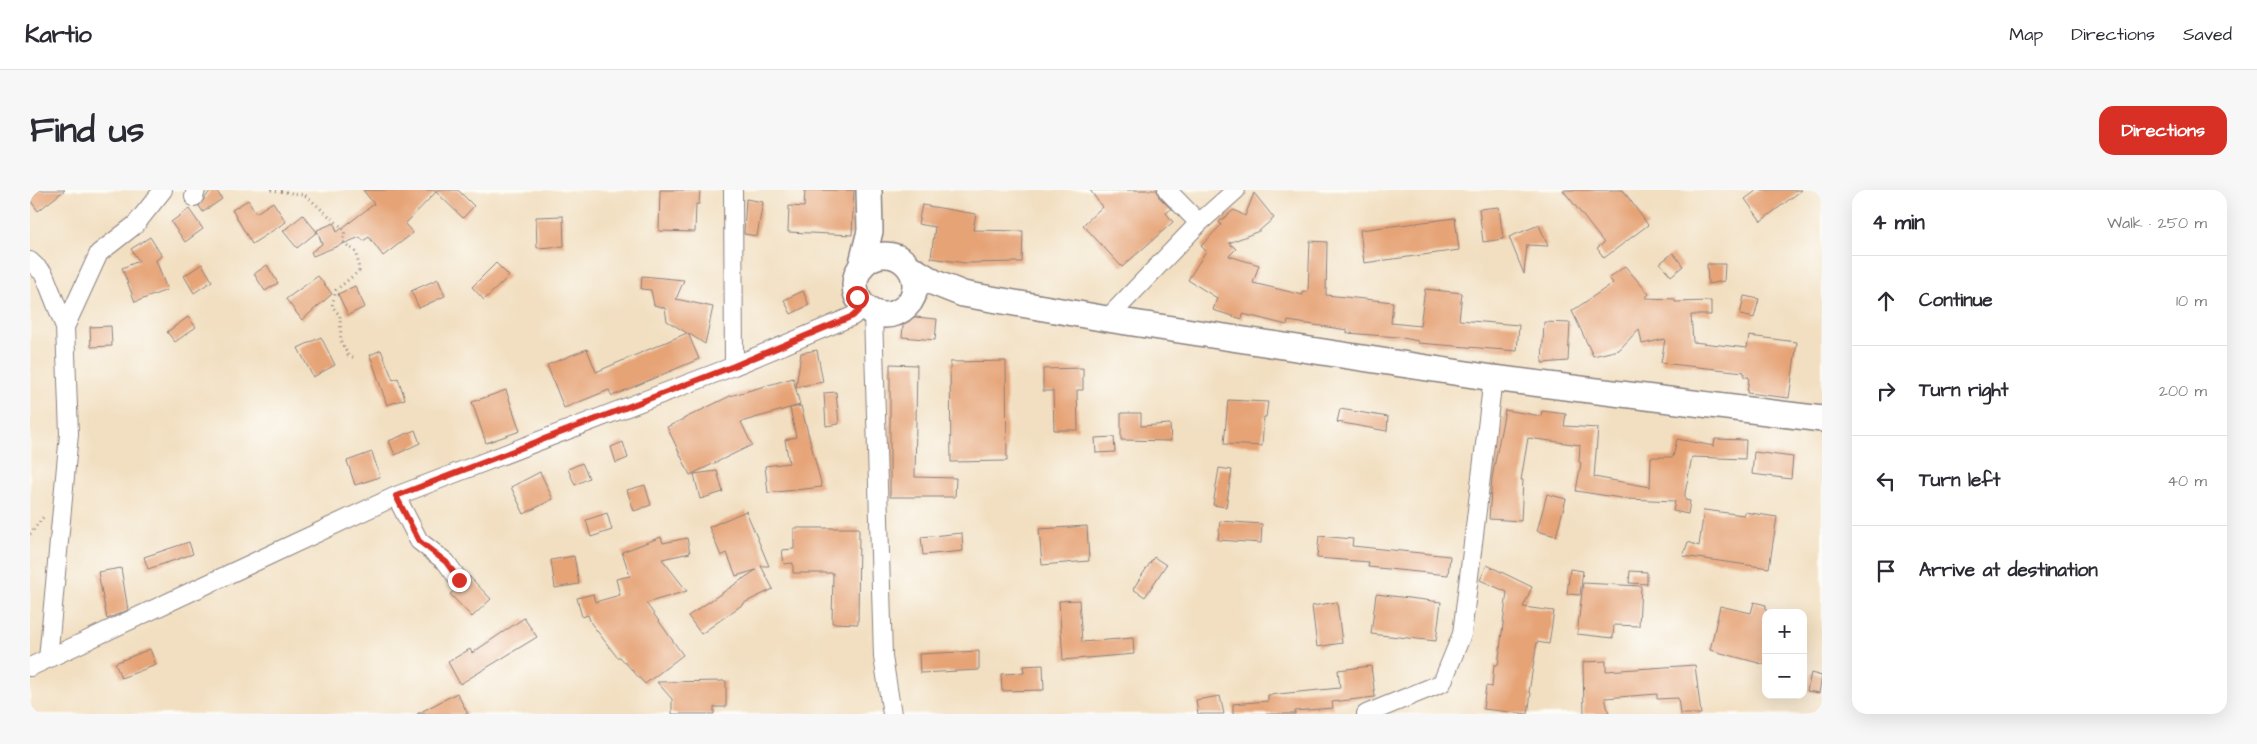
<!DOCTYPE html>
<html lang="en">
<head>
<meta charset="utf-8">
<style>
	:root { --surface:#fff; --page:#f7f7f7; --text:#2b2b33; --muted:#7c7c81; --line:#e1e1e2; --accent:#d93025 }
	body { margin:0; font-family:"Architects Daughter",sans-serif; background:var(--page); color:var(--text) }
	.controls { position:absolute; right:15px; bottom:15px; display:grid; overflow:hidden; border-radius:10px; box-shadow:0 5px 20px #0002 }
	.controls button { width:45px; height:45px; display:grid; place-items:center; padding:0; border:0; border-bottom:1px solid var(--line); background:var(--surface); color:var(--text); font:25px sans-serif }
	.stop { position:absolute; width:15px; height:15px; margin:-11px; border:4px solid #d93025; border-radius:50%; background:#fff }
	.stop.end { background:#d93025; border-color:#fff; box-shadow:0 1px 5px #0008 }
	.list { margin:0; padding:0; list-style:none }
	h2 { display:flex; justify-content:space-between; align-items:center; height:65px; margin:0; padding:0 20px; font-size:21px }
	h2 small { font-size:16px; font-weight:400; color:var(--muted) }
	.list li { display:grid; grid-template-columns:32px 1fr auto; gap:15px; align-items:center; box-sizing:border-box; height:90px; padding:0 20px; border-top:1px solid var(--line) }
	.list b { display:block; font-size:19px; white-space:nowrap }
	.list em { font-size:16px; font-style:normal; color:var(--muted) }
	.icon { flex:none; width:28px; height:28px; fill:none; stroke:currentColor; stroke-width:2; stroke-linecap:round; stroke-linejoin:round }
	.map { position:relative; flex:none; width:1792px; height:524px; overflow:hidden; border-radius:15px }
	header { display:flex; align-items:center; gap:30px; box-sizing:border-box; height:70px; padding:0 25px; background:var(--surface); border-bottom:1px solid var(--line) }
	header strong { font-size:24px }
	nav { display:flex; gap:28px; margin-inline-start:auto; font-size:18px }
	.intro { display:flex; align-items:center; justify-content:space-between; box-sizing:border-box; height:120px; padding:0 30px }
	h1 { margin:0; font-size:35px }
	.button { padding:12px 22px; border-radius:15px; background:var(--accent); color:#fff; font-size:18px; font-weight:700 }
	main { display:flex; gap:30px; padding:0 30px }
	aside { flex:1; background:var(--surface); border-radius:15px; box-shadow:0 5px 20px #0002 }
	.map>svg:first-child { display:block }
</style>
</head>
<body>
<header>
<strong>Kartio</strong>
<nav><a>Map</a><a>Directions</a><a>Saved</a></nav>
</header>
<div class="intro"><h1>Find us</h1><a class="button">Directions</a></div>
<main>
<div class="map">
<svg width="1792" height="524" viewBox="0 0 1792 524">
	<rect width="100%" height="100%" fill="#fdfcf7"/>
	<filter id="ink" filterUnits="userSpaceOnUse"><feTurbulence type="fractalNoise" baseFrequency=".02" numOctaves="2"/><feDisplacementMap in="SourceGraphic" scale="10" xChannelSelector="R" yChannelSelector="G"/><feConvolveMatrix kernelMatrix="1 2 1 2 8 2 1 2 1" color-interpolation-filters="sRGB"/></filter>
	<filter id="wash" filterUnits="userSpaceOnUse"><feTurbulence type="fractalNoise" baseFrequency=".0096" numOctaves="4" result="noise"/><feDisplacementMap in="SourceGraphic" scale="20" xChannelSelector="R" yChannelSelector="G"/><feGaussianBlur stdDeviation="1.12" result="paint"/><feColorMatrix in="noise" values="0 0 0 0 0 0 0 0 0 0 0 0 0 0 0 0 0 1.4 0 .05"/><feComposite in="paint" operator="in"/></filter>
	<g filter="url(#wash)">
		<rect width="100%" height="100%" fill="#f2dfc1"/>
		<g id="blocks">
			<path fill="#e6a376" d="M0,0h35l-27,21 -8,-11z
				M181,0h5l6,9 -19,13 -4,-6z
				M333,0h95l16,16 -11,12 -27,-26 -31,32 8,9 -30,23 -14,-19 -6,4 -3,-4 -47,19 -2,-4 11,-8 -5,-14 17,-7 3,9 37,-28z
				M630,0h40l-1,14h-3l-1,28 -36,-1z
				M775,0h49l-2,45 -64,-3 1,-26 15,1z
				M1060,0h67l2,7 12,12 -5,4 7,9 -51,45 -39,-42 19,-18z
				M1533,0h60l25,35 -44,33 -7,-10 7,-5z
				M1727,0h45l-41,31 -16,-22z
				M1224,3l20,25 -15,13 -30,12 7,6 -7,7 30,9 -6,18 50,12v-3h5l2,-51 17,1 -1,53 67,7 -2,21 29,3 5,-37 37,4 -3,27 60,5 -2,26 -99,-8v-2l-20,-4 -51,-4v-3l-59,-9 -1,4 -44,-11 -1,5 -29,-9 4,-12 -29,-18 18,-29 -5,-5 20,-21 -2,-3 15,-12 11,6z
				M716,9l17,3 -6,34 -13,-2z
				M218,10l8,13 17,-11 13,20 -34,22 -20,-34z
				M892,15l54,9 -3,16 50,1 -1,31 -57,1 -34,-5 4,-31 -17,-3z
				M1469,17l4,32 -20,3 -4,-33z
				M159,19l14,20 -18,13 -14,-20z
				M273,25l14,17 -20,16 -14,-17z
				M533,26l1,30 -27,2 -1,-31z
				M1425,28l4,32 -95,13 -4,-33z
				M1509,35l9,21 -21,-1 -3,29 -15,-37z
				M120,47l12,19 -6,4 11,30 -32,12 -13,-34 17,-7 -8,-12z
				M1643,63l10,13 -12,10 -11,-13z
				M466,73l13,13 -25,24 -12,-13z
				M172,74l10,17 -18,12 -10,-17z
				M1677,74h18l-1,17 -16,3z
				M237,75l11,18 -13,8 -11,-17z
				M1595,76l24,28 -4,4 30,1v3l36,-1v14h-20l2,27 54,6 2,-12 48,6 -8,56 -42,-5 2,-16h-5v-5l-83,-9 4,-24 -23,5 -3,-15 -20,21 -26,6 -21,-45 41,-28 -4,-5z
				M288,86l14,18 -30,26 -16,-21z
				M612,86l42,4 -8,19 37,8 -8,37 -17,-11 11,26 -87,37 -3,-6 -45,18 -17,-43 40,-16 9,23 91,-39 -20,-12 -2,-13 -11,-3 -3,-15 -10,-1z
				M408,89l7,17 -26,12 -8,-17z
				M325,96l10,21 -17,8 -10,-21z
				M773,101l6,14 -18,9 -7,-14z
				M1714,106l15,3 -5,19 -14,-3z
				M874,126l33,3 -2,21 -33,-3z
				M158,127l8,10 -21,15 -8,-10z
				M1514,132l26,1 -2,38 -26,2z
				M81,136l1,20 -21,1 -1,-20z
				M291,147l14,28 -22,12 -15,-29z
				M351,160l12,30 5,-2 7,21 -18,6 -17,-50z
				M787,160l6,32 -27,5 5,-34z
				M976,171l1,100 -56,1 -1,-100z
				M860,174l27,1 -2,112 41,1 -1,19h-65z
				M1053,178v22h-6l1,40h-24l-1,-39h-10v-22z
				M763,188l7,27 -59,17 11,23 -62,30 -23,-48 63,-31z
				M476,200l14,41 -34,12 -14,-41z
				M806,202l3,32 -13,2 -2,-33z
				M1198,210l40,2 -2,15h-2l-2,29 -38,-2z
				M771,216l21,81 -54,6 -3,-27 24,-3 -4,-23 11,-3 -6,-29z
				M1310,219l48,8 -1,14 -50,-9z
				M1475,220l36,6 1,-5 24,3 -2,12 34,2 -4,49 56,10 1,-30h22l4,-18 37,7 1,-7 31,1 -1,19 -53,-2 -7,36v7l5,1 -2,13 -15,-3 2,-10 -48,-2 -51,-8 5,-28 -2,-1 1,-17 -52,-7 -7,42h2l-2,41 -32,-2 3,-41z
				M1091,223h20v13l29,-2 1,17 -50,-1z
				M385,240l5,13 -25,12 -6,-14z
				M1084,247l1,15 -19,1 -1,-15z
				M593,252l5,16 -12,5 -5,-16z
				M342,262l8,25 -25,8 -8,-24z
				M1724,262l39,5 -2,22 -39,-5z
				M552,273l7,15 -14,7 -7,-16z
				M1189,278l13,2 -6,37 -13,-2z
				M687,281l6,21 -23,7 -6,-25z
				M510,282l13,27 -29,15 -13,-27z
				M615,295l6,20 -17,6 -7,-21z
				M1517,304l19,5 -10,37 -19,-5z
				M1674,320l40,5v-3l33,5 -8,51 -86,-12 5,-14 11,4z
				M716,321l23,55h-8l12,23 -27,13 -45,32 -13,-18 68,-46 -20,6 -9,-23 -6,3 -12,-29z
				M577,323l5,17 -21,7 -5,-17z
				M1190,331l42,3 -1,19 -43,-3z
				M1057,336l2,35 -47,4 -3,-36z
				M764,338h65l-1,96 -26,-1 1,-50h-40v-10l-9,1 -2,-14 12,-1z
				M932,343l1,18 -40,4 -2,-18z
				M1289,346l34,3 -1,7 98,10 -2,19 -80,-8 1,-5 -52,-4z
				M631,347l2,6 24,-5 3,15 -28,6 25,32 -41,12 37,52 -38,29 -25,-27h-3l-26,-34 -3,-8 -6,2 -5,-19 16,-4 2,8 25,-7 -4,-16 14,-3 -8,-24z
				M159,352l4,12 -45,15 -4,-12z
				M544,366l5,28 -24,4 -4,-28z
				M1124,367l12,8 -21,32 -12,-8z
				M1457,375l45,22 -9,20 31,4 -5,33 -12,-2 -8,50 2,1 -3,21 -45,-5 3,-23 6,1 2,-22h4l9,-73 -27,-12z
				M91,378l7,42 -21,9 -9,-47z
				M1540,379l13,2 -3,24 -13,-1z
				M1600,381l17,1v12l-18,-1z
				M439,386l22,23 -19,18 -22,-23 5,-4 11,-2 3,-4z
				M1553,393l58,3 -2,40 -25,-1 -1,13 -36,-4z
				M1346,404l65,8 -5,39 -65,-7z
				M1049,410l3,42 51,-4 1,16 -71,6 -4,-59z
				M1307,412l5,41 -25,4 -5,-41z
				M1724,412l12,3v60l-56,-15 10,-44 31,7z
				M494,428l13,19 -77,47 -12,-22 22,-13 2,4z
				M120,459l6,16 -35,13 -6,-15z
				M949,461v19l-59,3 -1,-19z
				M1576,471v10l89,-6 6,49h-21l-2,-16 -21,1v-5l-52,4 4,16h-25l-1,-52z
				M1013,475l1,25 -42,1 -1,-17 23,-1 -1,-7z
				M1341,476l4,31 -43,5 1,6 -38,3v3h-62v-10l35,-3v-6l72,-7 -2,-18z
				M1781,483l11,3 -3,17 -12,-2z
				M696,491v26h-12v7h-42v-15l-15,-17z
				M427,503l11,21h-51z
				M1190,506l4,18h-26l-2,-14z"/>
		</g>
	</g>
	<g filter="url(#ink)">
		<use href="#blocks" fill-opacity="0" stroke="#8a807e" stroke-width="1"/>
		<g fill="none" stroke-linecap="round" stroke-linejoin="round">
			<g stroke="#8a807e" stroke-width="20">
				<path id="street" d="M703,0l1,176
					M1137,0l32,33
					M164,7l2,-7
					M0,71l14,13 21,53
					M843,123l10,344 9,57
					M1077,129l92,-96 37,-33
					M366,306l23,45 27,21 13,18
					M18,469l21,-225 -4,-107 34,-74 36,-28 28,-35
					M0,477l366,-171 338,-130 119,-50 10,-10
					M1336,524l76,-31 20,-49 31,-256"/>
			</g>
			<g stroke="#8a807e" stroke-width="28">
				<path id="secondary" d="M825 95a30 30 0 1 1 60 0a30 30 0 1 1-60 0Z
					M831,77l9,-36 -1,-41
					M879,77l26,16 28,11 144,25 386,59 329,41"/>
			</g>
			<path stroke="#8a807e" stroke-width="3" stroke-dasharray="1 4" stroke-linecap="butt" d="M241,0l34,5 40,35 -2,12 14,11 2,18 -23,19 -4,16 8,10 1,25 7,14 7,3
				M0,344l15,-19"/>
			<use href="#street" stroke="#fff" stroke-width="18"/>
			<use href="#secondary" stroke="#fff" stroke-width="25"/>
		</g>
	</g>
	<g fill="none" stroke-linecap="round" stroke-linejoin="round" filter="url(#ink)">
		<path stroke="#d93025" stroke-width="6" d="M429,390l-13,-18 -27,-21 -23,-45 338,-130 119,-50 10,-10 -6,-9"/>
	</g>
</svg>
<div class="controls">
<button>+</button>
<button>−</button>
</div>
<div class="stop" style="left:827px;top:107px"></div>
<div class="stop end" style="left:429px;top:390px"></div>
</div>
<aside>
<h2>4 min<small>Walk · 250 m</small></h2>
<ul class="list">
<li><svg class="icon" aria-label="ahead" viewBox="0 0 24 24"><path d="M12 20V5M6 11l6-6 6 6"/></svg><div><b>Continue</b></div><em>10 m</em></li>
<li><svg class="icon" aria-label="right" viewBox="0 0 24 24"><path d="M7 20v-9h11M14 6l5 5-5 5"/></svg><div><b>Turn right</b></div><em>200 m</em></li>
<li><svg class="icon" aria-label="left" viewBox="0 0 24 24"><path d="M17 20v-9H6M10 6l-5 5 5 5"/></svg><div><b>Turn left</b></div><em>40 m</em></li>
<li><svg class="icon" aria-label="arrive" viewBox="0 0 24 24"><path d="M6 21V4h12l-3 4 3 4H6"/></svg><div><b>Arrive at destination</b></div></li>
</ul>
</aside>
</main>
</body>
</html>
